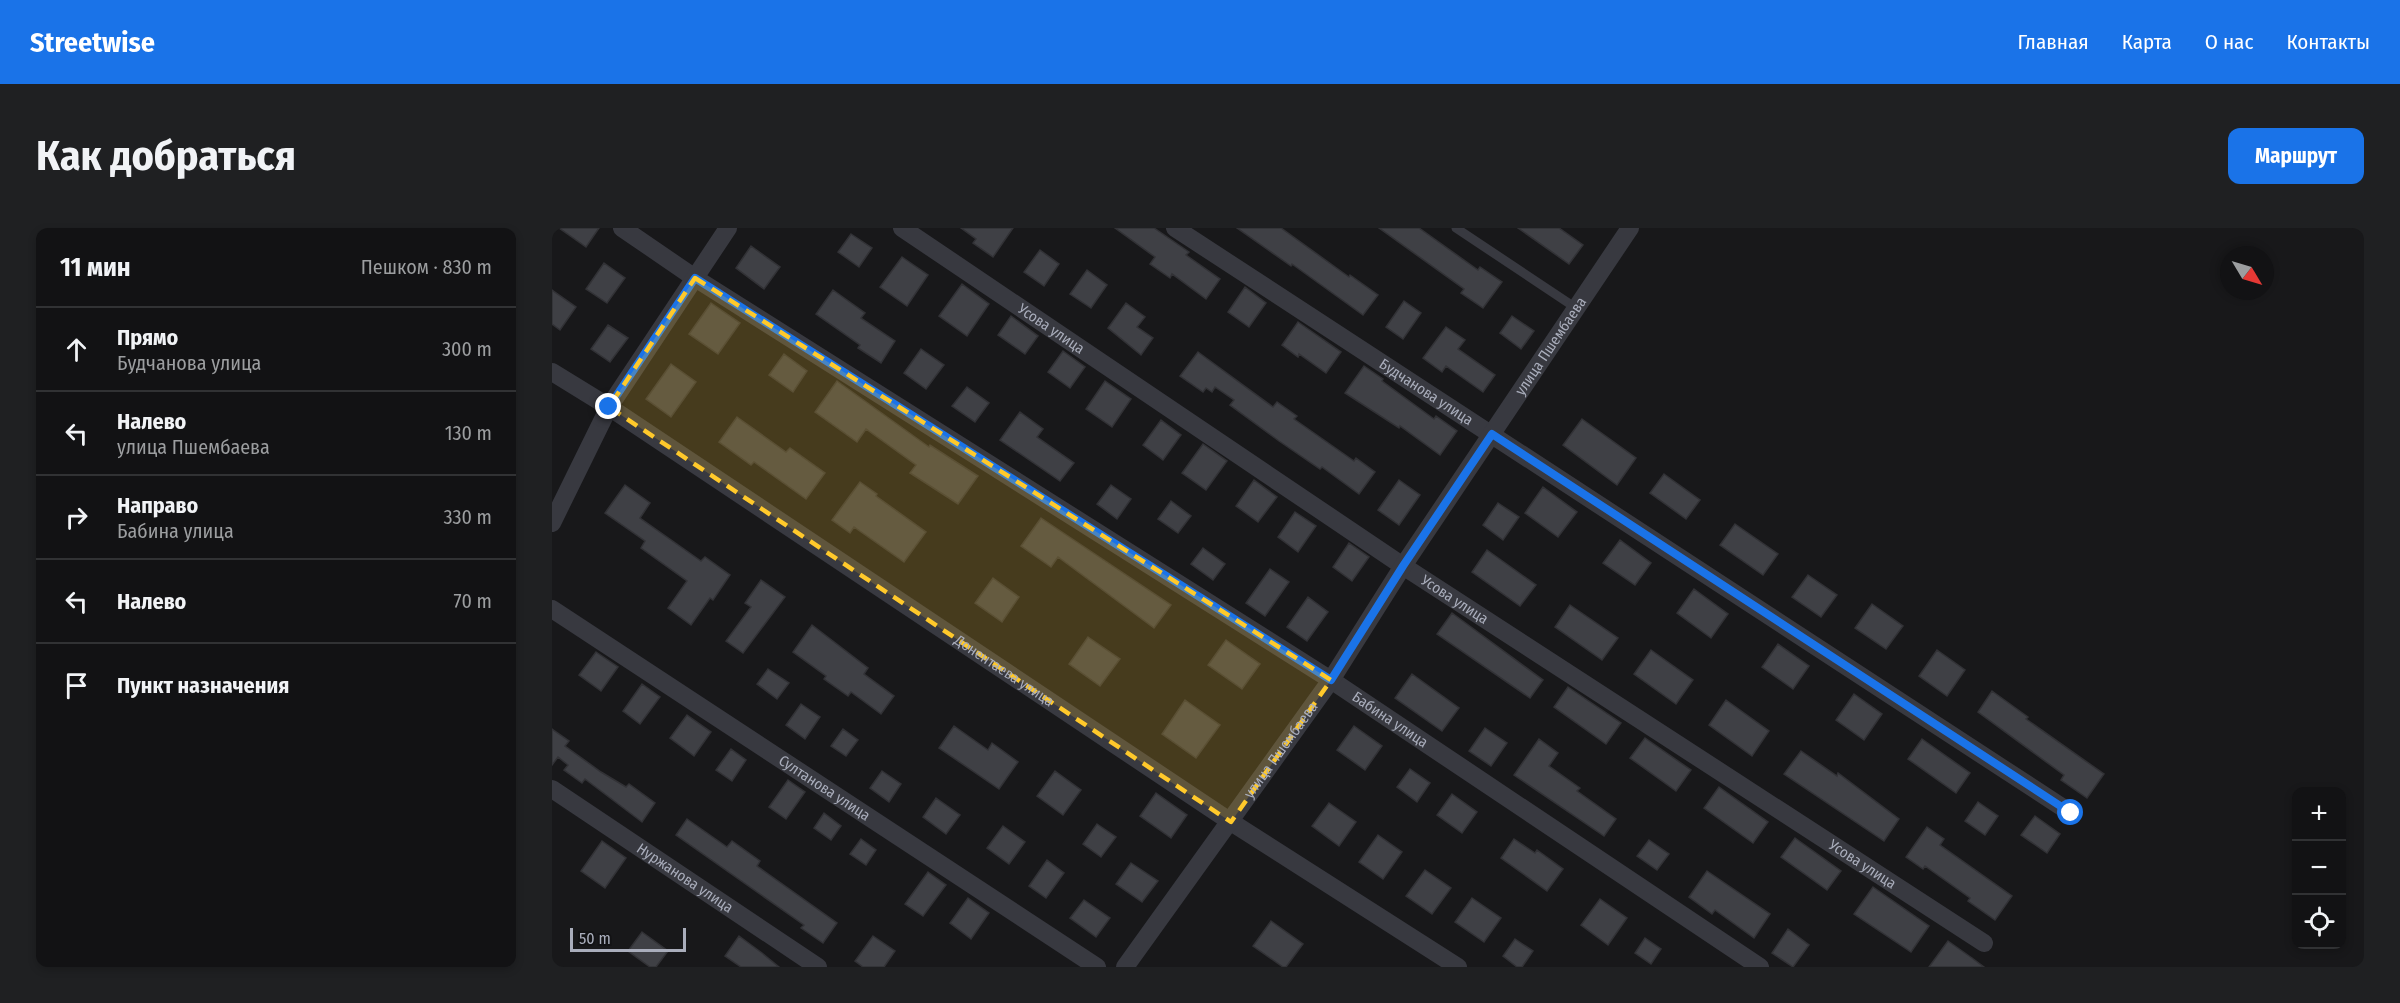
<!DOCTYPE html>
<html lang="ru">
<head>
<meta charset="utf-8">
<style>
	:root { --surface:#121214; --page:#1f2022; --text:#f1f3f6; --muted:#9c9ea0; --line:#313234; --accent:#1a73e8 }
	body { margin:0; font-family:"Fira Sans Condensed",sans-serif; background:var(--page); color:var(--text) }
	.controls { position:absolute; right:18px; bottom:18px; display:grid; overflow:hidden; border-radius:12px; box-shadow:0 3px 9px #0003 }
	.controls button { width:54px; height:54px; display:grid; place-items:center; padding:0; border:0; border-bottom:2px solid var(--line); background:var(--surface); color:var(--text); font:30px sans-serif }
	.compass { position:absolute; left:1668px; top:18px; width:54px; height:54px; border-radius:50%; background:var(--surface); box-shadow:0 3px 9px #0003; rotate:128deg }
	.scale { position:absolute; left:18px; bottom:15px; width:116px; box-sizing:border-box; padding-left:6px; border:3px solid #a9adbb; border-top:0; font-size:16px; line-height:21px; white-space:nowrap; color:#a9adbb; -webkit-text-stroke:4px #131315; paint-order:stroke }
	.stop { position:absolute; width:18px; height:18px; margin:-14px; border:4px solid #1a73e8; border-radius:50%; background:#fff }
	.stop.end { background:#1a73e8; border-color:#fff; box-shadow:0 2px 6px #0008 }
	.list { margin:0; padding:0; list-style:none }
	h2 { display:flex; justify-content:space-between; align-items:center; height:78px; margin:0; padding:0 24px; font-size:26px }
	h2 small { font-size:20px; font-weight:400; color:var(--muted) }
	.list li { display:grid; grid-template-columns:39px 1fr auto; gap:18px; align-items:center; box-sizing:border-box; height:84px; padding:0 24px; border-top:2px solid var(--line) }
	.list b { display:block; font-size:22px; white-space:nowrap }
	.list p { margin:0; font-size:20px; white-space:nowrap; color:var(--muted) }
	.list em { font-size:20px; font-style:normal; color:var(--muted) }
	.icon { flex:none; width:33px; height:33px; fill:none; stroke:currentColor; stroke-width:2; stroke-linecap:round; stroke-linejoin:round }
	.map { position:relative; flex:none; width:1812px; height:739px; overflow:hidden; border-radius:12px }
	header { display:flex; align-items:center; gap:36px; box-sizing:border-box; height:84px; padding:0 30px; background:var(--accent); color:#fff }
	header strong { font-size:28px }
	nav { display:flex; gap:33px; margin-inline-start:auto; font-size:21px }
	.intro { display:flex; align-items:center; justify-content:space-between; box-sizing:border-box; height:144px; padding:0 36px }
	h1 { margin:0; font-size:42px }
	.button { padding:15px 27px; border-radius:12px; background:var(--accent); color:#fff; font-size:21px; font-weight:700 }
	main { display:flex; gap:36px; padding:0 36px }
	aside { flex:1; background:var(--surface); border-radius:12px; box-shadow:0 3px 9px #0003 }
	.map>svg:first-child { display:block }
</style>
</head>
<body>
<header>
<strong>Streetwise</strong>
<nav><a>Главная</a><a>Карта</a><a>О нас</a><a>Контакты</a></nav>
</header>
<div class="intro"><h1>Как добраться</h1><a class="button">Маршрут</a></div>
<main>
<aside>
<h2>11 мин<small>Пешком · 830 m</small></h2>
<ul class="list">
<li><svg class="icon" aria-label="ahead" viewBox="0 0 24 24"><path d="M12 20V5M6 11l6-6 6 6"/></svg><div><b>Прямо</b><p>Будчанова улица</p></div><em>300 m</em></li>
<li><svg class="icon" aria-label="left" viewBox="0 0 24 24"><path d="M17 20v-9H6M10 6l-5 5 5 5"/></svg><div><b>Налево</b><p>улица Пшембаева</p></div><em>130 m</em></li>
<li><svg class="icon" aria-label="right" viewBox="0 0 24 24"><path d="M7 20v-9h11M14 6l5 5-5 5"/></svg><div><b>Направо</b><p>Бабина улица</p></div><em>330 m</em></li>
<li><svg class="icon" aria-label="left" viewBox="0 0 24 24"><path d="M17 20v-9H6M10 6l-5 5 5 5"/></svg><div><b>Налево</b></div><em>70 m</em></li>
<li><svg class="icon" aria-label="arrive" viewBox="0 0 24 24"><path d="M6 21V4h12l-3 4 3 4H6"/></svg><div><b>Пункт назначения</b></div></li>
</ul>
</aside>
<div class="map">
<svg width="1812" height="739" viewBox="0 0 1812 739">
	<rect width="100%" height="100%" fill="#18181a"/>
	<path fill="#3f4045" stroke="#323236" stroke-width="1.5" d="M7,0h40l-13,19z
		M409,0h52l-20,29 -20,-14 3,-4z
		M563,0h39l35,24 -3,3 34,24 -14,20 -34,-25 -2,4 -20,-14 5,-7z
		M685,0h44l68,49 1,-2 28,20 -15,20 -71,-51 -1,2z
		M827,0h40l59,42 2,-3 22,15 -19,26 -22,-15 3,-4z
		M966,0h41l24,17 -14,19z
		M299,6l21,14 -13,19 -21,-15z
		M199,18l29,21 -16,22 -28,-21z
		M488,22l19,14 -15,22 -20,-14z
		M350,29l26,18 -21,31 -27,-19z
		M52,35l21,15 -18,25 -21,-14z
		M535,42l20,15 -16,23 -21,-14z
		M410,56l27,20 -22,32 -28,-20z
		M693,59l21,16 -17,24 -21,-15z
		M0,62l24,17 -16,23 -8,-6z
		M281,62l32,23 -4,5 34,23 -14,22 -23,-15 2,-3 -44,-31z
		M852,73l17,12 -18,26 -17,-12z
		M159,75l29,20 -22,31 -29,-20z
		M574,75l19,14 -8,10 16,11 -12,17 -33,-27z
		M459,88l27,20 -13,18 -27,-19z
		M960,88l22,15 -13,18 -21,-16z
		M746,94l43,30 -15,21 -27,-19 -1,3 -16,-12z
		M56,97l20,13 -18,24 -19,-13z
		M894,99l19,13 -7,9 37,26 -12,17 -37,-26 -4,6 -19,-14z
		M369,121l23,16 -18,24 -22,-16z
		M511,123l22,16 -15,21 -22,-16z
		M646,124l75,55 4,-5 20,14 -3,3 60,42 2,-3 19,14 -16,22 -37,-27 -2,2 -41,-28 -49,-36 4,-5 -19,-13 -3,5 -6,-4 -3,4 -23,-16z
		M232,126l23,17 -14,21 -24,-17z
		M119,136l25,18 -25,35 -25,-18z
		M812,138l19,13 -1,2 52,38 2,-3 21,15 -17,24 -40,-29 -1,2 -54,-35z
		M285,153l92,66 1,-2 48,31 -20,28 -48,-31 6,-8 -50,-36 -9,13 -42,-30z
		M553,153l26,18 -19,28 -26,-18z
		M415,159l22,16 -14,19 -23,-16z
		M468,184l23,17 -6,8 37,26 -14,18 -60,-41z
		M185,189l49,35 4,-4 35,25 -19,26 -52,-37 -3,3 -32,-23z
		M1030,191l54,39 -19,27 -54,-40z
		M609,192l20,15 -18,25 -20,-15z
		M651,216l24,17 -21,29 -24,-17z
		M1112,246l36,26 -14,19 -36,-26z
		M702,252l23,17 -19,25 -22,-16z
		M847,252l21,15 -21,30 -21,-15z
		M308,254l17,12 -1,2 50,36 -22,30 -50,-35 -4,6 -18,-13z
		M73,257l25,18 -10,15 61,43 4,-4 25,18 -17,25 -3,-2 -19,27 -23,-17 19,-27 -46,-33 4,-7 -40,-28z
		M559,257l20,14 -14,20 -20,-15z
		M991,259l34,25 -19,25 -33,-24z
		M619,273l20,15 -13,17 -20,-14z
		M946,275l21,14 -16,23 -20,-15z
		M743,284l21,14 -18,26 -20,-15z
		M489,290l130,87 -17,23 -96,-71 -7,10 -30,-21z
		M1183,296l43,30 -15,21 -43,-30z
		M1068,312l31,23 -16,22 -32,-22z
		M797,315l20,14 -17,24 -19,-14z
		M651,320l22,16 -12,16 -22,-16z
		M935,322l49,35 -16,21 -48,-34z
		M718,341l19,13 -24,34 -19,-13z
		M1256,347l29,20 -16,22 -29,-20z
		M441,350l26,19 -17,25 -27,-19z
		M209,352l24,17 -42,56 -17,-12 25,-34 -6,-4z
		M1142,361l34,25 -17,24 -34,-25z
		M756,369l20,15 -21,29 -20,-14z
		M1320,376l31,22 -17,23 -31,-21z
		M1018,377l48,33 -16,22 -47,-33z
		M900,385l91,67 -13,18 -93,-64z
		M260,397l56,43 -4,6 30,22 -13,18 -30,-22 -3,4 -24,-17 2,-3 -33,-24z
		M536,409l32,22 -20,27 -31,-22z
		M674,412l34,24 -18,25 -34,-24z
		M1226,416l31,22 -16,23 -31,-22z
		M1099,422l42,30 -17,24 -42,-30z
		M1385,422l28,20 -18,26 -28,-20z
		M44,424l22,15 -17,24 -22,-16z
		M216,441l21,14 -12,16 -20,-15z
		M860,446l47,34 -17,23 -47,-33z
		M90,456l18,13 -20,27 -17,-13z
		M1016,459l53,36 -15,21 -52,-37z
		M1440,463l36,26 -2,2 78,55 -17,24 -26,-18 3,-5 -86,-63z
		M1302,466l28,20 -18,26 -28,-20z
		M633,472l35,25 -24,33 -34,-24z
		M1174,472l43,31 -17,25 -43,-31z
		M249,476l19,13 -15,22 -19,-14z
		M135,487l24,17 -17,24 -24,-18z
		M402,498l34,24 4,-7 26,19 -19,27 -60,-41z
		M802,498l28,20 -17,24 -28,-20z
		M933,500l22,15 -16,23 -22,-15z
		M0,501l17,12 -4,5 36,26 25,15 3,-3 26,19 -13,19 -57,-43 -3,4 -18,-13 4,-5 -10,-8 -6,8z
		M291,501l15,11 -12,16 -15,-10z
		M1093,510l46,32 -15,21 -46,-33z
		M987,511l19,14 -9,13 31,22 -3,3 39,28 -12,17 -90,-61z
		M1370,511l48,34 -14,20 -48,-34z
		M179,521l15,11 -14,21 -16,-11z
		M1249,523l36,25 1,-3 61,46 -15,22 -100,-67z
		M858,541l20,14 -13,19 -20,-15z
		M330,543l19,13 -12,18 -19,-14z
		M503,543l26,19 -18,25 -26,-19z
		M236,552l17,12 -19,27 -17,-12z
		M1167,559l49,35 -15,21 -49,-35z
		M604,565l31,22 -16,23 -31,-22z
		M900,566l25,18 -15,21 -25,-18z
		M384,570l24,17 -14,19 -23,-17z
		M1426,574l20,14 -13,19 -20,-14z
		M777,575l27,19 -17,24 -27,-20z
		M272,585l17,13 -10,14 -17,-12z
		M1483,588l25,18 -13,19 -26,-18z
		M135,591l40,28 5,-6 28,20 -3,5 80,57 -14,20 -22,-15 3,-3 -128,-90z
		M545,596l19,13 -15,20 -18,-13z
		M451,598l22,16 -16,22 -22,-16z
		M1375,599l17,12 -4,6 72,51 -17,24 -27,-19 2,-3 -45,-32 -2,3 -17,-12z
		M826,607l24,17 -19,27 -24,-17z
		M1243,610l46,33 -14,19 -46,-33z
		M309,611l15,11 -10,15 -16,-11z
		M962,611l21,14 2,-3 26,19 -16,22 -46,-33z
		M1097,612l20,14 -12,16 -20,-14z
		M50,613l24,17 -21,30 -24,-17z
		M495,632l17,13 -18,25 -17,-12z
		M579,635l27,18 -16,21 -26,-18z
		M873,642l26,18 -19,26 -26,-18z
		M1155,643l63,43 -16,24 -39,-28 -3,4 -23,-17z
		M376,644l18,13 -23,31 -18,-12z
		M1321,659l56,39 -18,26 -57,-38z
		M416,670l21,15 -18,26 -21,-16z
		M920,670l29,20 -17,24 -29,-20z
		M1048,671l27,19 -19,27 -27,-20z
		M532,672l26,18 -14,19 -26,-19z
		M719,693l32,23 -17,23h-3l-30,-21z
		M1236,701l21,16 -16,22 -21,-14z
		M90,704l26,19 -12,16h-6l-22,-16z
		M187,708l23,17 17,14h-38l-16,-11z
		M321,708l22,15 -11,16h-21l-8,-6z
		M1093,710l16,11 -10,15 -16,-11z
		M963,711l18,12 -11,16h-5l-14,-11z
		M1396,713l24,17 12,9h-55z"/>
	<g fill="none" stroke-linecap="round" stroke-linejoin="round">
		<path stroke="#383940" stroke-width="9" d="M904,0l120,80"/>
		<g stroke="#383940" stroke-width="18">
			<path id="s1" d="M70,0l73,50 636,402 429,287"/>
			<path id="s2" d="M350,0l501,338 581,377"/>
			<path id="s3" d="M623,0l896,585"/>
			<path id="s4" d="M0,144l57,35 622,415 227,145"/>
			<path d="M0,295l57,-116 119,-179"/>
			<path id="s5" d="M0,381l545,358"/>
			<path id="s6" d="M0,561l266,178"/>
			<path id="s7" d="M573,739l206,-287 72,-114 227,-338"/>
		</g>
	</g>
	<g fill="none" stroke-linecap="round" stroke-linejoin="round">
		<path stroke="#1a73e8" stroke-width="8" d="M57,179l86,-129 636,402 72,-114 89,-132 579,379"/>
	</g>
	<path fill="#ffc92b" fill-opacity="0.2" stroke="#ffc92b" stroke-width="4.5" stroke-dasharray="12 8" stroke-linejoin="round" d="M143,50l636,402 -100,142 -622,-415z"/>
	<g text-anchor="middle" stroke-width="5" stroke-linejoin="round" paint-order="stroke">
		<g font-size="15" fill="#a9adbb" stroke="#131315">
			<text dy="5" stroke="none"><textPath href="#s2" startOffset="180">Усова улица</textPath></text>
			<text dy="5" stroke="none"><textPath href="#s7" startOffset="753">улица Пшембаева</textPath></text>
			<text dy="5" stroke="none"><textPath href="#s3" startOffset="300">Будчанова улица</textPath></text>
			<text dy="5" stroke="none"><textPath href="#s2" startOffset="666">Усова улица</textPath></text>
			<text dy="5" stroke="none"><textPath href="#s4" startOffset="542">Донентаева улица</textPath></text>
			<text dy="5" stroke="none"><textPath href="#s1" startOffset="912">Бабина улица</textPath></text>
			<text dy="5" stroke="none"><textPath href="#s7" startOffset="267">улица Пшембаева</textPath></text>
			<text dy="5" stroke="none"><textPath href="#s5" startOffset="326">Султанова улица</textPath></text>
			<text dy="5" stroke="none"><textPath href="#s2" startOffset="1152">Усова улица</textPath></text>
			<text dy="5" stroke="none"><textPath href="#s6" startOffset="160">Нуржанова улица</textPath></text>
		</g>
	</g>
</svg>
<div class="controls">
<button>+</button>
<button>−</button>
<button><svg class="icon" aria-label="locate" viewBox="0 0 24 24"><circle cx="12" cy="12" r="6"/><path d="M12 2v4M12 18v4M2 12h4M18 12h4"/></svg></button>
</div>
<svg class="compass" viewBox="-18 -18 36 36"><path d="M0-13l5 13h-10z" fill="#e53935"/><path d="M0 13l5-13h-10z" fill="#9c9ea0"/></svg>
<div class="scale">50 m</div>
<div class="stop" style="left:1519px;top:585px"></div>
<div class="stop end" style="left:57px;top:179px"></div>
</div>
</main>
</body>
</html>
